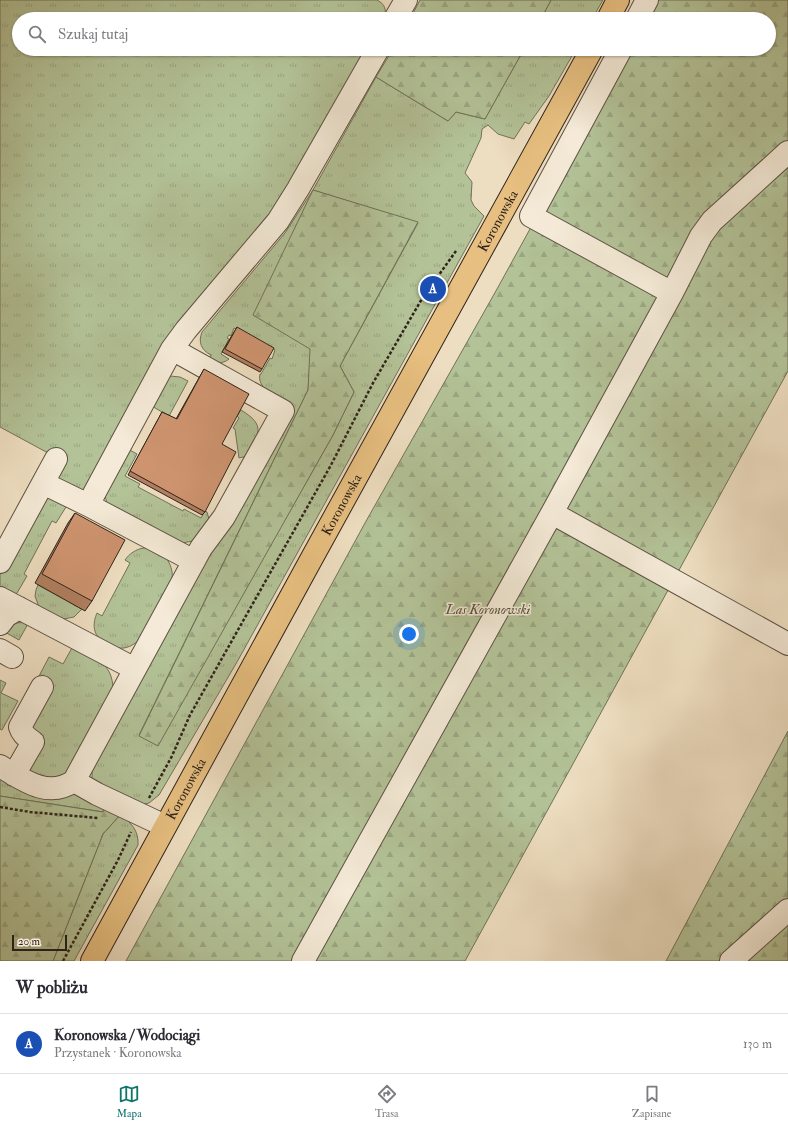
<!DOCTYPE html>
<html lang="pl">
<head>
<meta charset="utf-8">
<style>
	:root { --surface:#fff; --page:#f2f2f3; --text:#2b2b33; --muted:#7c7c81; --line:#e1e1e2; --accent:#0f766e }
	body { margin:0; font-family:"IM FELL Double Pica",serif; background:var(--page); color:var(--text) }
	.scale { position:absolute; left:12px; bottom:10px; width:55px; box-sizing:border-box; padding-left:4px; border:2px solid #2e231b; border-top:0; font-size:11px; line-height:14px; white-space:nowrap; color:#2e231b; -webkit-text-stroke:3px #f4ead7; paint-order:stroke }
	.you { position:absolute; left:409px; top:634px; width:14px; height:14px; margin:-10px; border:3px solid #fff; border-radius:50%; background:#1a73e8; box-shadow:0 0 0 6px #1a73e833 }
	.badge { display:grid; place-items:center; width:26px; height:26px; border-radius:50%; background:var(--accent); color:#fff; font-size:13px; font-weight:700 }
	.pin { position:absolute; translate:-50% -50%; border:2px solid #fff; box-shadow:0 1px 4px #0006 }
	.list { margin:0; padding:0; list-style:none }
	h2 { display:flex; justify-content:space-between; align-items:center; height:52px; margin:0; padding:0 16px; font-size:17px }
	h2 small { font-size:13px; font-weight:400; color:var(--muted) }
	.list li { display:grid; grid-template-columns:26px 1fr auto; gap:12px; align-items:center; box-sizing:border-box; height:60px; padding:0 16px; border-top:1px solid var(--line) }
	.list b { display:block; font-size:15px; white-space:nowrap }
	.list p { margin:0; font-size:13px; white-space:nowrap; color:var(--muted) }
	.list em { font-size:13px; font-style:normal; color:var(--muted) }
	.icon { flex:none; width:22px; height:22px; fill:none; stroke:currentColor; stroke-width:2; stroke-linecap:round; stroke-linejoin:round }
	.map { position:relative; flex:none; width:788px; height:961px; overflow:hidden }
	.search { position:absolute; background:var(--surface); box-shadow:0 1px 3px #0004; left:12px; right:12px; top:12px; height:44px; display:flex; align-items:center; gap:10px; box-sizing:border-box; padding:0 14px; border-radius:22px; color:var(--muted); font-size:15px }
	.sheet { height:112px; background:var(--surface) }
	nav { display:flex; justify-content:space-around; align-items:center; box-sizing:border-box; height:56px; border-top:1px solid var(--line); background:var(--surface); font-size:11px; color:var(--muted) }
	nav a { display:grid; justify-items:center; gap:2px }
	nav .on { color:var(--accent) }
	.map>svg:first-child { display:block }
</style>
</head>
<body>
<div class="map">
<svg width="788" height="961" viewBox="0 0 788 961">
	<defs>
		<pattern id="grass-tufts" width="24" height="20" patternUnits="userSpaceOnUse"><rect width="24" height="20" fill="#b3c297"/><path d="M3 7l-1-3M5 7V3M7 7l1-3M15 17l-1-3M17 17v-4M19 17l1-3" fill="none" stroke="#9aa682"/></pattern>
		<pattern id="forest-firs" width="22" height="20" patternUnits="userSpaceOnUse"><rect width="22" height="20" fill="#b3c297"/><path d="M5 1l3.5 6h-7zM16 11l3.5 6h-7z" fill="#9aa682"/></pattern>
	</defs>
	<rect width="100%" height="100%" fill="#eedec1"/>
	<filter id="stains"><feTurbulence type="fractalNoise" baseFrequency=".005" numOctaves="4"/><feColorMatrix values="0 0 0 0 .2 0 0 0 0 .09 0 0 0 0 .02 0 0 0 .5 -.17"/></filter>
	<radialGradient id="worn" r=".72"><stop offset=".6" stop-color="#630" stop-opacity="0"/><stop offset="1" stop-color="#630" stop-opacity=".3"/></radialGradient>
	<path fill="url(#grass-tufts)" stroke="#707259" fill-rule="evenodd" d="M0,0h377c8,4 10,10 7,19h-365v30h348l-90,157 -193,284 -5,2 -22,-11 4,-21 -61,-33z
		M551,0h52l-11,19h-51z
		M524,49h52l-27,47 -20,28 -4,-2 -11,17 -16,-5 -10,-9 -6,4 -1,9 -16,35 7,9 -1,18 3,6 10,10 -247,446 -78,133 -10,8 -9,2 -44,-19 -4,-7v-10l116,-216 29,-44 56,-104c-11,-7 -37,-14 -33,-31h1l9,-16 2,1 3,-9 -41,-22 -3,8 -2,-1 -2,3 2,1 -8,15 8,5c-7,6 -13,3 -21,0l3,-4c-10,-5 -13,-13 -9,-23l83,-99 28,-43 63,-113 72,44 8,-9 29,7zM313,190l105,33 -78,143 14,26 -21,43 -176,310 -18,-10 169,-345 3,-41z
		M170,376l10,1 8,4 -19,35 -19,-11z
		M241,410c26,16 17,23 7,46l-9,2 -4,-29 -2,-1 6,-10 -2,-2z
		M126,448l11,6 -12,22 15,8 -2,3 45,24 1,-2 17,9 4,-7 2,1 2,7 -16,22 -11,2 -75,-40 -2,-7z
		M46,496l20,9v2l-10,16 -4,-2 -28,53 3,2 -10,17 -2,2 -15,-5v-18z
		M144,548c2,0 6,0 9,0 13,4 23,22 18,35 -3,9 -10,18 -14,27 -8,14 -15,35 -33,38 -9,1 -15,-4 -22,-8 -10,-6 -9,-18 -5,-27l5,3 28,-53 -5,-3c4,-6 11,-11 19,-12z
		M38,585l44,24 -8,8 -11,2 -24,-12 -4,-11 1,-6z
		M29,622l-10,18 -16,-9 13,-8z
		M73,646c21,12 40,16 40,44l-45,86 -21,5 -17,-10v-5l15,-23 -6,-5 -7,-11 21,-40 -15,-9 11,-21 14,7z
		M0,680l6,3 -5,10 17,8 -16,29 -2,-1z
		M0,773l58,22 18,-1 28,13 -1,5 -103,-16z
		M120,815c11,7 19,16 18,30l-64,116h-21l50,-127z"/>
	<path fill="url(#forest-firs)" stroke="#707259" d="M420,0h131l-10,19h-131z
		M654,0h134v371l-323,590h-339l239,-438 132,-234 132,-240h140v-30h-125z
		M393,49h131l-39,70 -29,-7 -8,9 -72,-44z
		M313,190l105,32 -78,144 14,26 -21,43 -175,311 -19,-10 169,-346 2,-41 -57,-34z
		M788,731v230h-122z
		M0,796l103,16 1,-5 16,8 -17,19 -50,127h-53z"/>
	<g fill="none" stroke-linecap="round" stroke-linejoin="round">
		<g stroke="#5e5244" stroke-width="24">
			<path id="minor" d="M395,19l11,-19
				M637,19l10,-19
				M621,49l-90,167 141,77 29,-57 11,-15 76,-69
				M172,349l-84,156 106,56
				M43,483l45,22
				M552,513l236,131
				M0,562l56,-103
				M0,598l135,71
				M0,624l6,-8 13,-8
				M0,650l12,7
				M0,766c23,14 48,33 74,15
				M14,775l19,-33c-6,-4 -11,-8 -13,-15l22,-40
				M165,826l-68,-32 -23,-13 127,-233 23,-31 59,-106 -111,-62 14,-19 92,-109 20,-32 80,-140
				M303,961l249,-448 120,-220
				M731,961l57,-51"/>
		</g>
		<g stroke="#2e231b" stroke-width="24">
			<g id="major">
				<path d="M608,19l10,-19"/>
				<path id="s1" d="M92,961c165,-305 333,-608 500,-912"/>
			</g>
		</g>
		<path stroke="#2e231b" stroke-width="2.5" stroke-dasharray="3 2" stroke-linecap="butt" d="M149,798l23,-42 18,-41 141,-250 42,-82 50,-86 33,-46
			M0,807l30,5 68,6
			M63,961l55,-101 13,-28"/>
		<use href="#minor" stroke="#f4ead7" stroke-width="22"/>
		<use href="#major" stroke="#e7bf80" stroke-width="22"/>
	</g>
	<path fill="#b17f5f" stroke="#2e231b" d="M237,327l25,42 -2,3 -38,-20z
		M204,369l18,75 -17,68 -3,3 -74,-40 34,-63 14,7z
		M75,513l17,88 -7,10 -50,-28 33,-60z"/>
	<path fill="#ce946f" stroke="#2e231b" d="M237,327l37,21 -12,21 -37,-20z
		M204,369l45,25 -27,50 14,8 -31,60 -75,-41 32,-59 15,7z
		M75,513l50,27 -33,61 -50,-27z"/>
	<g text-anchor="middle" stroke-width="3" stroke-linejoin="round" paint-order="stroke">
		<g font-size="14" fill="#2e231b" stroke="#f4ead7">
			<text dy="5" stroke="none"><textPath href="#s1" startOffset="844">Koronowska</textPath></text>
			<text dy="5" stroke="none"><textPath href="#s1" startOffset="520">Koronowska</textPath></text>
			<text dy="5" stroke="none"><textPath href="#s1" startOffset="196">Koronowska</textPath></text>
		</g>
		<g font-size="14" font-style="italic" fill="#565340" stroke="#f4ead7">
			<text x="488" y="614">Las Koronowski</text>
		</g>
	</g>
	<rect width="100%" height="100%" filter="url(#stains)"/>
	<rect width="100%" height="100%" fill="url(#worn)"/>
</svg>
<div class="scale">20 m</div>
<div class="you"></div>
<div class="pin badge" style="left:433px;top:289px;background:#1a4fb4">A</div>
<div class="search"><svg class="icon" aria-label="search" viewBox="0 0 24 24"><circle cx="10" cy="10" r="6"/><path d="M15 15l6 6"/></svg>Szukaj tutaj</div>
</div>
<section class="sheet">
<h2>W pobliżu<small></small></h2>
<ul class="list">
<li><span class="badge" style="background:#1a4fb4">A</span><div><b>Koronowska / Wodociągi</b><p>Przystanek · Koronowska</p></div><em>130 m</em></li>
</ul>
</section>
<nav>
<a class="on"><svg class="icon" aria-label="map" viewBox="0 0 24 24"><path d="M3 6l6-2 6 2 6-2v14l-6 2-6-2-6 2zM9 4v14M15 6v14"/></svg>Mapa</a>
<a><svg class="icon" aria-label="directions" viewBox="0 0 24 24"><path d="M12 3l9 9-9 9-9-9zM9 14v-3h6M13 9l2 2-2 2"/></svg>Trasa</a>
<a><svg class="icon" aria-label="saved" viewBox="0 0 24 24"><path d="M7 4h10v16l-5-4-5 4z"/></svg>Zapisane</a>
</nav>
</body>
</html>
